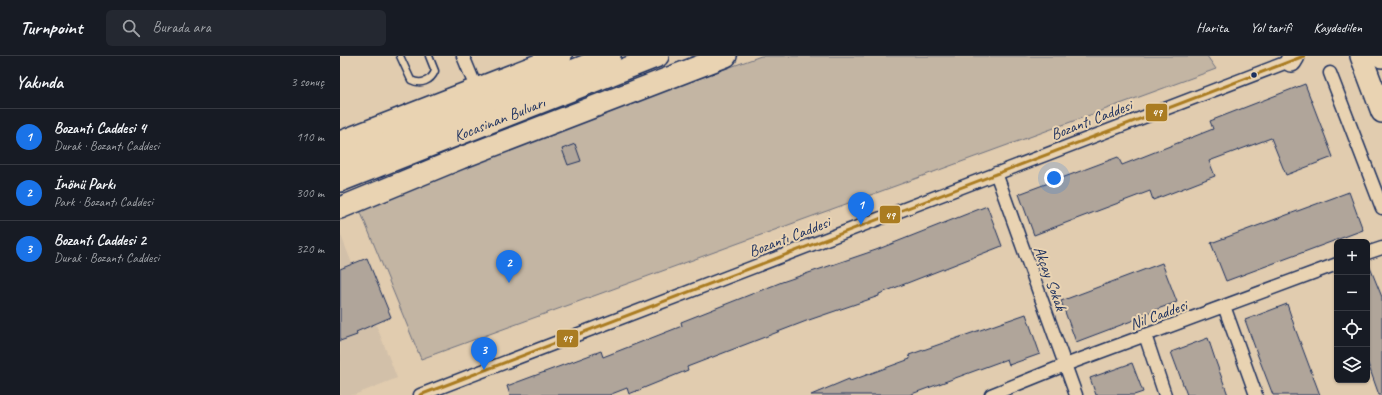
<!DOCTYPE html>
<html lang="tr">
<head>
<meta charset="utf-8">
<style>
	:root { --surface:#171b24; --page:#242831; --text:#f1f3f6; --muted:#9ea1a6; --line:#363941; --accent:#1a73e8 }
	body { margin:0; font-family:Caveat,sans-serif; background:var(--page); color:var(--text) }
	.controls { position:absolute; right:12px; bottom:12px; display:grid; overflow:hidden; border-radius:6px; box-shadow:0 1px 3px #0004 }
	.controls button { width:36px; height:36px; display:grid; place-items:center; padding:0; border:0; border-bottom:1px solid var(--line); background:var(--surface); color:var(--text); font:20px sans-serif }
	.you { position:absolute; left:714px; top:122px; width:14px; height:14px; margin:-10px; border:3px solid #fff; border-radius:50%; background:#1a73e8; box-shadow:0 0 0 6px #1a73e833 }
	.badge { display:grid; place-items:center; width:26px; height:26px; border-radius:50%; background:var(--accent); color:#fff; font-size:13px; font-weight:700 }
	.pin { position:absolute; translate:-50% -33px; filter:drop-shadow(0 1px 2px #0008) }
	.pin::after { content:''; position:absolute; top:21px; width:14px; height:12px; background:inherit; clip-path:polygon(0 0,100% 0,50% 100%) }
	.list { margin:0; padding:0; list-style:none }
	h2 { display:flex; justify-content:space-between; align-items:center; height:52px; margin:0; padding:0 16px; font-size:17px }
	h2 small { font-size:13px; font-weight:400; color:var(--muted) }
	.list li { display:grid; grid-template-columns:26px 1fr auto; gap:12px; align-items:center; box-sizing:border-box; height:56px; padding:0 16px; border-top:1px solid var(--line) }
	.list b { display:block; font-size:15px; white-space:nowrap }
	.list p { margin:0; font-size:13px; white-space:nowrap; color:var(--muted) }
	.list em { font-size:13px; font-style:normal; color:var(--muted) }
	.icon { flex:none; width:22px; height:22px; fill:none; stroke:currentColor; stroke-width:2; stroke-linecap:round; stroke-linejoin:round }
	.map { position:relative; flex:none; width:1042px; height:339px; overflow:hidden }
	header { display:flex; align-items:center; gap:24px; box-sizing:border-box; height:56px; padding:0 20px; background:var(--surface); border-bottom:1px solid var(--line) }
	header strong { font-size:19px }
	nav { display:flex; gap:22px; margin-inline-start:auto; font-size:14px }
	.search { width:280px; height:36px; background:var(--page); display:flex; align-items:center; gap:10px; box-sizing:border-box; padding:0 14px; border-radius:6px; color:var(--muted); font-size:15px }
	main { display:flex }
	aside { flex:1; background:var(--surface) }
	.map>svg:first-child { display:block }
</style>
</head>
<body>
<header>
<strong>Turnpoint</strong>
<div class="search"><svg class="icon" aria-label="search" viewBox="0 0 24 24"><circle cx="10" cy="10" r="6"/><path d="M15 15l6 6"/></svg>Burada ara</div>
<nav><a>Harita</a><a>Yol tarifi</a><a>Kaydedilen</a></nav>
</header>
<main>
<aside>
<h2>Yakında<small>3 sonuç</small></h2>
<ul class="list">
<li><span class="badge">1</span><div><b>Bozantı Caddesi 4</b><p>Durak · Bozantı Caddesi</p></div><em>110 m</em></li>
<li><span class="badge">2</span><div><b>İnönü Parkı</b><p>Park · Bozantı Caddesi</p></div><em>300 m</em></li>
<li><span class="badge">3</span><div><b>Bozantı Caddesi 2</b><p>Durak · Bozantı Caddesi</p></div><em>320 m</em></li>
</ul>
</aside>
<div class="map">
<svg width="1042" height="339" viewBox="0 0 1042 339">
	<rect width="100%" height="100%" fill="#e1ccaf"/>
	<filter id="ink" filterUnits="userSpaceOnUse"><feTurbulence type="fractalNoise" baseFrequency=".025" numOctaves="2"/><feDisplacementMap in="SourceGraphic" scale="8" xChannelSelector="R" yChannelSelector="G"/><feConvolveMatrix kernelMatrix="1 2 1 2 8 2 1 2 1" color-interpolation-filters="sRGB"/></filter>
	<g filter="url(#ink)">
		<path fill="#d2c0a9" d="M0,177l57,145 -43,17h-14z"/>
		<path fill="#c3b5a3" stroke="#6f7280" d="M421,0h446l9,13 -795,290 -62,-151 274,-106z"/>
		<path fill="#b0a59a" stroke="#1b2f5e" d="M965,28l28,73 -47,18 -15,-37 -62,23 6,15 -62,24 -3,-9 -116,44 -15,-41 99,-37 4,8 91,-36 -3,-8z
			M235,88l6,17 -13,4 -6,-16z
			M1009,136l14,38 -137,51 -15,-38z
			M647,150l15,40 -123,48v2l-70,24 -122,47 1,3 -59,24 -2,-6 -18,7h-99l-3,-9 94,-35 2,6 79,-31 -1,-4 101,-40 94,-32z
			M27,202l24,59 -35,15 1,3 -17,6v-72z
			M1027,204l15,37v98h-3l-12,-34z
			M822,207l15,39 -36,13 1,2 -66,25 -15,-41z
			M947,248l9,27 24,64h-47l-15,-39 -13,-36z
			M686,258l14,40 -31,11 -2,-6 -98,36h-98l38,-16 1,2 60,-22 -1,-4z
			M868,282l8,24 12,33h-41l-16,-43z
			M792,307l11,29 -9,3h-38l-6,-17z"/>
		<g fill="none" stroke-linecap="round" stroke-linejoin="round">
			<g stroke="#1b2f5e" stroke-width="9">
				<path id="lane" d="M60,0l11,24c10,5 20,1 24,-9l-6,-15"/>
			</g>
			<g stroke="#1b2f5e" stroke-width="15">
				<path id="street" d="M123,0l14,34
					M990,17l52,135
					M656,117l80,222
					M1027,197l15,-5
					M884,250l32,89
					M805,279l20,60
					M80,339l875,-336
					M651,339l74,-30 272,-101"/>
			</g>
			<g stroke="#1b2f5e" stroke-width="24">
				<g id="highway">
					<path d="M1021,0l21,56"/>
					<path d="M1042,0v1"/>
					<path d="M951,5l3,-5"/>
					<path d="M0,86l221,-86"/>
					<path d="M0,106l270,-106"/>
					<path id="s1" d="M0,125l318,-125"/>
					<path d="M0,152l121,-50 265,-102"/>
				</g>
			</g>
			<use href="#lane" stroke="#e9d3b2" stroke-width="6"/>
			<use href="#street" stroke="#e9d3b2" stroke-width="12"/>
			<use href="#highway" stroke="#e9d3b2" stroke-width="21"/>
			<g stroke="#e9d3b2" stroke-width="6">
				<path id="bus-1" d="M80,339l884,-339"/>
			</g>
			<use href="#bus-1" stroke="#aa7c21" stroke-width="3"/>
		</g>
	</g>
	<circle fill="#1b2f5e" stroke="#e9d3b2" stroke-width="1.5" cx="914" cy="19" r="3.5"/>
	<g text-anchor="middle" stroke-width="4" stroke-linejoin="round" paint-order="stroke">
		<g font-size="16" fill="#1b2f5e" stroke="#e9d3b2">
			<text dy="6" stroke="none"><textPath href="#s1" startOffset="171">Kocasinan Bulvarı</textPath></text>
			<text transform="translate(751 63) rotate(-21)" y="6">Bozantı Caddesi</text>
			<text transform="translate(449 180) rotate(-21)" y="6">Bozantı Caddesi</text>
			<text transform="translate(711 222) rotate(70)" y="6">Akçay Sokak</text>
			<text transform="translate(818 258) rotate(-20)" y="6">Nil Caddesi</text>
		</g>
	</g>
	<g stroke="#e9d3b2" stroke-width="1.5">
		<rect x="805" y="47" width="23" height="19" rx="4" fill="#aa7c21"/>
		<rect x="539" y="149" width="22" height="19" rx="4" fill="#aa7c21"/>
		<rect x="216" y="273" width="23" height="19" rx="4" fill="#aa7c21"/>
	</g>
	<g font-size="11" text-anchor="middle" font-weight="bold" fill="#fff">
		<text x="817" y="60">49</text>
		<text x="550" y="163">49</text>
		<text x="227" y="286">49</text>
	</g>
</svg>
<div class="controls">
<button>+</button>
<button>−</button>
<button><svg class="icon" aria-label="locate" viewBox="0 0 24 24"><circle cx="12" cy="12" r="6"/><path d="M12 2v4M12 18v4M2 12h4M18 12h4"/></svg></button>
<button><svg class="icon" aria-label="layers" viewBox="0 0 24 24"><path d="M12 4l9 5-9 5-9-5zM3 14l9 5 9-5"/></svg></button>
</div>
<div class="you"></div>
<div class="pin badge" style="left:521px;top:169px">1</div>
<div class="pin badge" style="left:169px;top:227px">2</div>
<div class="pin badge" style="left:144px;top:314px">3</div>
</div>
</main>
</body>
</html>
